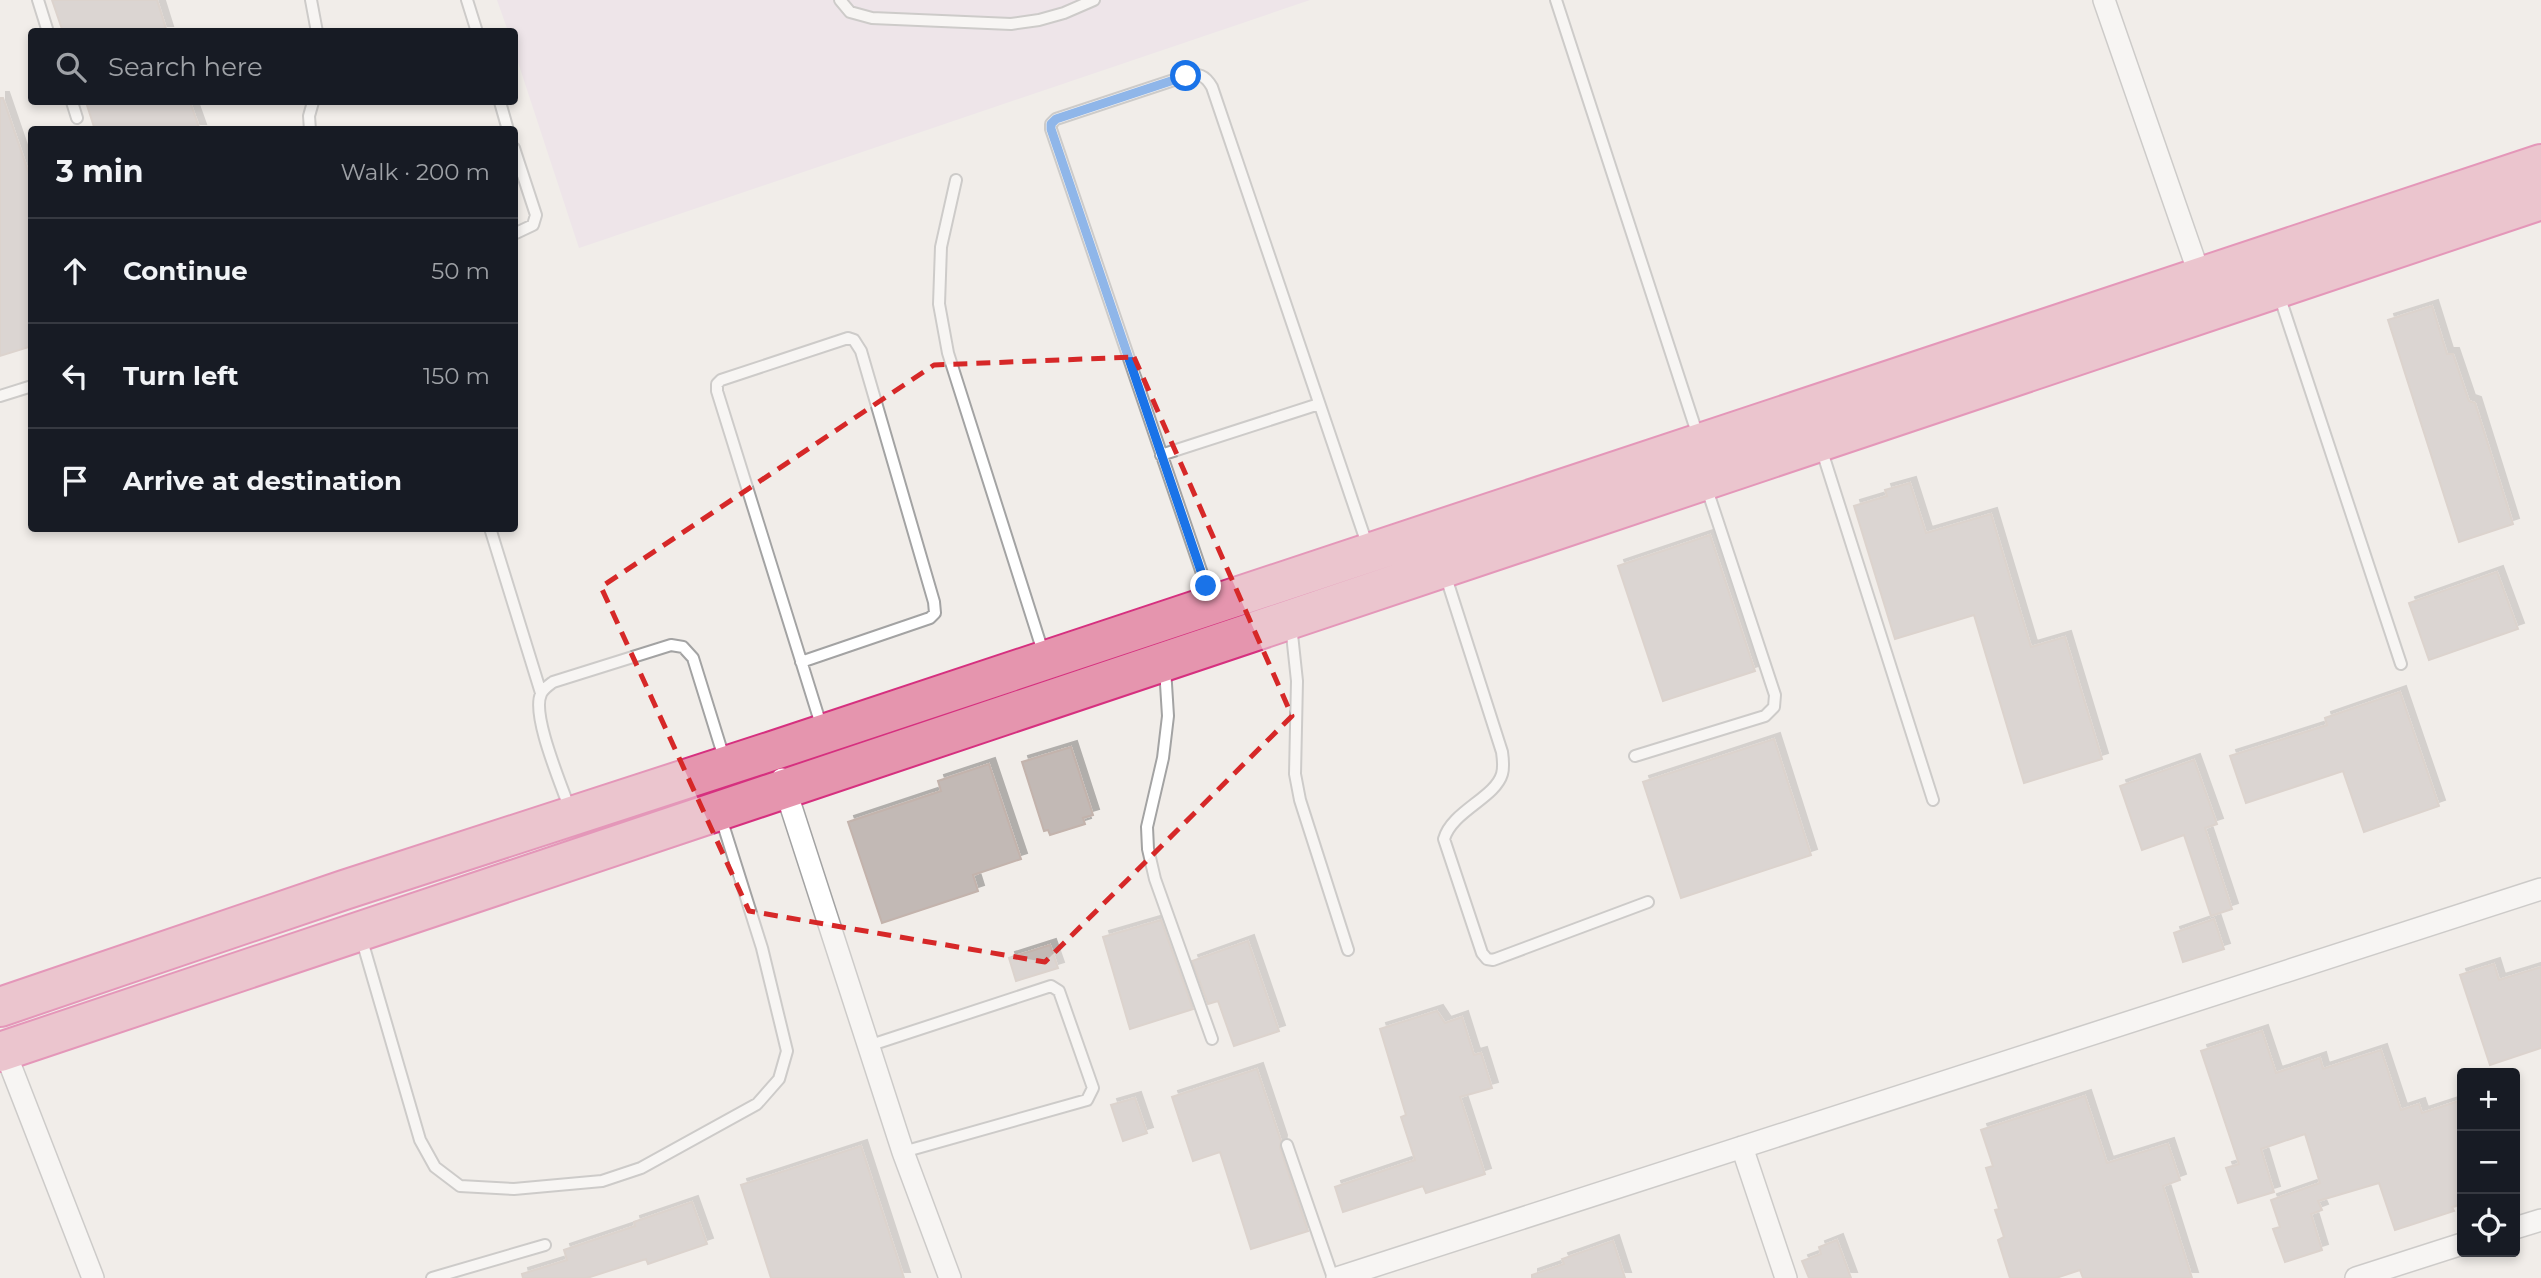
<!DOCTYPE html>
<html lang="en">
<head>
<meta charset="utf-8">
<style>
	:root { --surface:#171b24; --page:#20242c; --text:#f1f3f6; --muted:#9ea1a6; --line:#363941 }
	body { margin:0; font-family:Montserrat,sans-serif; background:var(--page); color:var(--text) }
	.controls { position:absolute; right:21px; bottom:21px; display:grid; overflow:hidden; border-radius:7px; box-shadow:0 4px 10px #0003 }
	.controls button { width:63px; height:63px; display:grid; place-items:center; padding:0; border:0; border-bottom:2px solid var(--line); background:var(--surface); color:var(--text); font:35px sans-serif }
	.stop { position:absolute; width:21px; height:21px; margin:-16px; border:5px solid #1a73e8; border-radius:50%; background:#fff }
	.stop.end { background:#1a73e8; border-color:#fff; box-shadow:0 2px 7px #0008 }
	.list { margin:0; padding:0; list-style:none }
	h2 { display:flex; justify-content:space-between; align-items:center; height:91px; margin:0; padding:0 28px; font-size:30px }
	h2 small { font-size:23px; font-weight:400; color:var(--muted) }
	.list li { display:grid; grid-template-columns:46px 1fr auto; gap:21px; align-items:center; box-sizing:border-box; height:105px; padding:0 28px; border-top:2px solid var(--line) }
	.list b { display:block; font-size:26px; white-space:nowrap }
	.list em { font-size:23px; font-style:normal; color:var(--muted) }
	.icon { flex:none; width:38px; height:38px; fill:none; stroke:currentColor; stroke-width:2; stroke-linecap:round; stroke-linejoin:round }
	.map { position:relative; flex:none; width:2541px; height:1278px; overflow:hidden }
	.search { position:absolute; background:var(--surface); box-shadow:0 4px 10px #0003; left:28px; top:28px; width:490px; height:77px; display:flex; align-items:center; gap:18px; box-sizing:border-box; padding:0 24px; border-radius:7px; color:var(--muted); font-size:26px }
	.panel { position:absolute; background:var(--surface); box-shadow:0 4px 10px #0003; left:28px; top:126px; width:490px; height:406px; border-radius:7px }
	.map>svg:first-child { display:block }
</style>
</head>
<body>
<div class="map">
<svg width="2541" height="1278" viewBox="0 0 2541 1278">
	<defs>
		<filter id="shadow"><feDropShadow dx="6" dy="-6" stdDeviation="0" flood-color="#0004"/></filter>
	</defs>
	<rect width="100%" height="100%" fill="#f1ede9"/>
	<path fill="#eadbe9" d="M497,0h813l-731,248 -64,-195 -1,-21 -6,-1z"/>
	<path fill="#c2b9b5" stroke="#c3b3ac" stroke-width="2" filter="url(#shadow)" d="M52,0h105l10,32h-104z
		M0,98h3l29,85v163l-32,10z
		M86,102h104l10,28h-105z
		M2432,306l15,48h6l16,47 6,2 38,121 -54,18 -71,-222z
		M1910,483l16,50 65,-19 40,133 34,-10 37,122 -78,24 -50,-168 -79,24 -41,-133 33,-10 -2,-6z
		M1710,535l45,136 -92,30 -45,-135z
		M2497,572l21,57 -89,31 -20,-57z
		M2400,692l39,114 -75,26 -21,-61 -97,32 -16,-47 97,-31 -2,-7z
		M1774,739l37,116 -130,43 -38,-116z
		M1071,747l22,68 -10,3 2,6 -35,11 -2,-5 -4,1 -22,-69z
		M2194,760l23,64 -12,4 27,81 -21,7 -27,-81 -42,15 -22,-64z
		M989,764l32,95 -48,16 5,16 -96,32 -34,-101 93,-31 -3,-10z
		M2214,919l10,30 -41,13 -9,-29z
		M1161,920l32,89 -63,20 -27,-92z
		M1248,941l31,90 -45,15 -16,-45 -10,3 -16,-43z
		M1050,945l8,23 -42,13 -7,-23z
		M2494,964l5,16 42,-13v81l-51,17 -30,-90z
		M1437,1011l8,12 17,-6 12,38 7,-2 11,35 -32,9 25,77 -59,19 -3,-7 -80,26 -8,-25 80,-27 -14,-43 5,-2 -26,-86z
		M2262,1031l14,42 44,-15 3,11 58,-19 20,60 18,-6 3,9 40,-13v104l-10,3 2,4 -59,19 -16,-47 -61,18 4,9 -11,4 11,36 -37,12 -12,-33 7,-2 -9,-27 49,-17 -15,-49 -44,15 13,43 -36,11 -12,-35 13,-4 -38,-113z
		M1257,1069l24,72 -1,7 28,83 -57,18 -31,-97 -27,9 -21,-64z
		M2085,1096l22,67 61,-19 12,36 -17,6 29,92h-109l-3,-8 -24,8h-46l-12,-38 6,-3 -9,-27 4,-1 -13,-41 7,-2 -12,-36z
		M1135,1098l12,35 -24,8 -12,-36z
		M861,1146l43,132h-133l-30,-93z
		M692,1202l15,42 -59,20 -2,-5 -59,19h-64l-1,-4 45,-14 -3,-10 71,-24 -1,-4z
		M1837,1240l14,38h-42l-7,-17 19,-7 -2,-7z
		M1613,1241l12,37h-93v-3l32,-11 -2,-5z"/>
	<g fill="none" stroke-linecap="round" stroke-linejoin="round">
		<g stroke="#a3a3a3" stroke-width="14">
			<path id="lane" d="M38,0l10,32
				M311,0l6,32
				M467,0l10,32
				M840,0l10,12 22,6 139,6 28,-4 25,-7 30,-13
				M1556,0l142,436
				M72,102l5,16
				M500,102l8,28
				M310,130l-1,-14 4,-14
				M514,148l22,67 -3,10 -19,9
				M956,180l-15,67 -2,57 9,49 96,302
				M2279,295l122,369
				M0,396l32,-10
				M1821,448l112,352
				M1161,455l158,-51
				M490,528l51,165
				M1445,574l57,178c1,7 2,15 0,22 -7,24 -50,37 -58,65l38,114 5,6 6,1 155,-58
				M1211,600l-160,-471v-5l5,-5 130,-43c13,-3 19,-1 26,11l156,460
				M1291,625l6,56 -2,93 5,26 48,150
				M801,662l129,-44 5,-5 -1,-11 -73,-251 -7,-11 -6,-2 -127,42 -4,4v7l105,337
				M1165,668l3,48 -5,42 -16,69 1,22 7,30 57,160
				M1635,756l130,-40 9,-9 1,-12 -69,-209
				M570,810c-8,-24 -39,-95 -29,-116 2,-5 8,-9 12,-12l118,-37 12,2 10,11 32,103
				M361,937l59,203 15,27 25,19 54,3 88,-8 39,-13 116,-64 22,-25 8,-28 -25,-103 -41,-130
				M868,1046l183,-60 8,5 34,97 -6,12 -184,52
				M1287,1145l46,133
				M432,1278l113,-33"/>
		</g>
		<g stroke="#a3a3a3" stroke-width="24">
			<path id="street" d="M2104,0l99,285
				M782,779l121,373 47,126
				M2,1044l91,234
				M1742,1147l44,131
				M2515,1228l26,-8
				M1337,1278l1204,-389
				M2356,1278l106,-34"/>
		</g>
		<g stroke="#d6307f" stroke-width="42">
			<path id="highway" d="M0,1007l344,-117 428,-139 1769,-587
				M0,1052l2541,-852"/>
		</g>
		<use href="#lane" stroke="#fff" stroke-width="10"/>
		<use href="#street" stroke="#fff" stroke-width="21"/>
		<use href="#highway" stroke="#e595ae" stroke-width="38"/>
	</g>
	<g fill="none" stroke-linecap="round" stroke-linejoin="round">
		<path stroke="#1a73e8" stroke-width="9" d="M1186,76l-130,43 -5,5v5l155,457"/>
	</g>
	<path d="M0 0H2541V1278H0ZM1134,357l158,359 -247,246 -296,-51 -148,-324 333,-222z" fill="#f1ede9" fill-opacity=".55" fill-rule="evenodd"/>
	<path fill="none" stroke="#d62828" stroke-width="5" stroke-dasharray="14 9" stroke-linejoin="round" d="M1134,357l158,359 -247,246 -296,-51 -148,-324 333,-222z"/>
</svg>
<div class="controls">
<button>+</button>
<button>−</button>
<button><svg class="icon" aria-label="locate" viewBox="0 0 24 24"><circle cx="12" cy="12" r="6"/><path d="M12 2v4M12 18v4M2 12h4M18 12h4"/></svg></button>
</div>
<div class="stop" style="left:1186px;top:76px"></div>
<div class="stop end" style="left:1206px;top:586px"></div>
<div class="search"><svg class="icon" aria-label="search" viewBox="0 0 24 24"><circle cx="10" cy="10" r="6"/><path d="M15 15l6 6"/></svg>Search here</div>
<section class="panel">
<h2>3 min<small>Walk · 200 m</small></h2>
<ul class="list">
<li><svg class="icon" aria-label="ahead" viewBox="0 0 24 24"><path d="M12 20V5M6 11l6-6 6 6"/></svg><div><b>Continue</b></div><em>50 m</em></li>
<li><svg class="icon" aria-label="left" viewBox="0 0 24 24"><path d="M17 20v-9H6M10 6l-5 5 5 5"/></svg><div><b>Turn left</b></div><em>150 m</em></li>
<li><svg class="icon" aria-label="arrive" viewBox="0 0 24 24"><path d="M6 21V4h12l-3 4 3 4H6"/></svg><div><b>Arrive at destination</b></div></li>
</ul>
</section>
</div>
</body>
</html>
